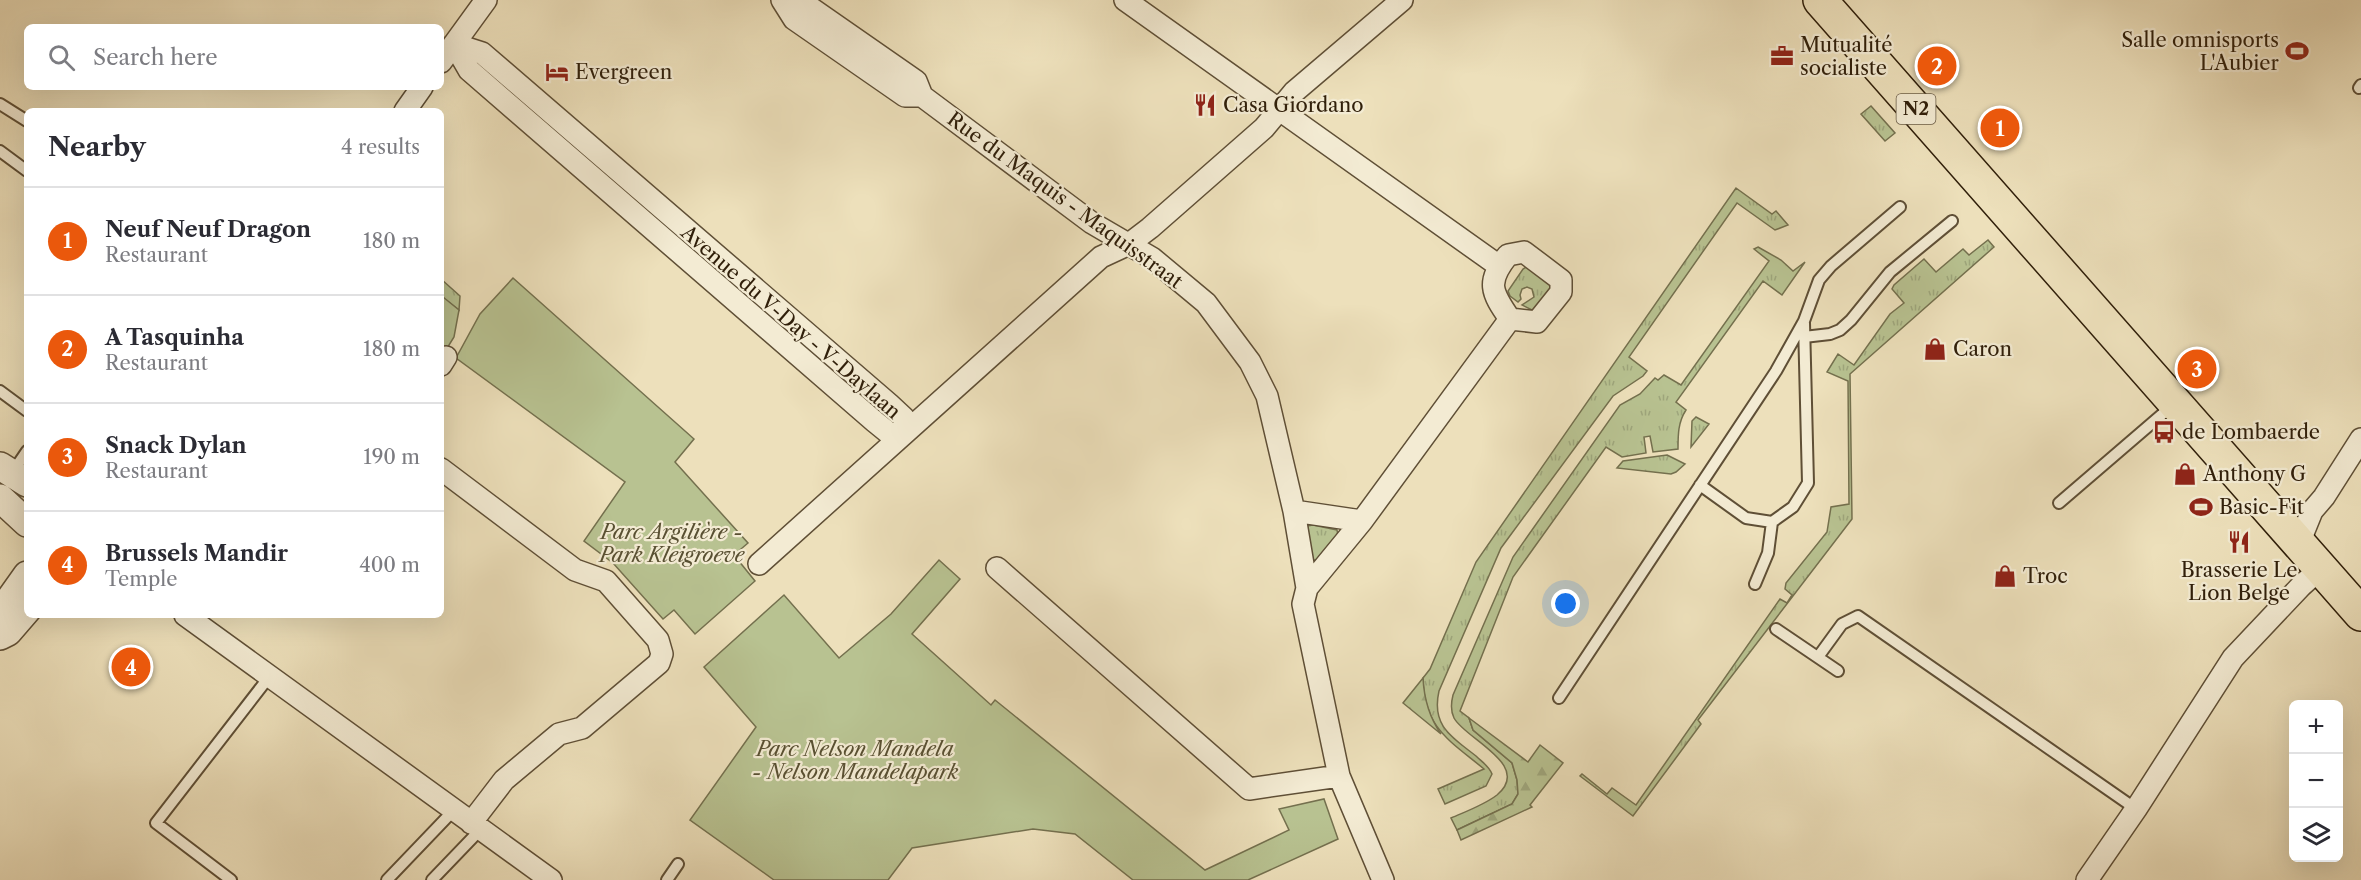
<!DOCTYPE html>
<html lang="en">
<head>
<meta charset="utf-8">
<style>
	:root { --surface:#fff; --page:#f7f7f7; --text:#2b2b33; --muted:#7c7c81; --line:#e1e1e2; --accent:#ea580c }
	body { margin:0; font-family:"Libre Caslon Text",serif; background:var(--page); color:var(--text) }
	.controls { position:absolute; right:18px; bottom:18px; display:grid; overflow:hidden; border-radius:9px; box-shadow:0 6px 24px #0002 }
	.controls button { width:54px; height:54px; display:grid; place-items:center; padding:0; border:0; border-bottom:2px solid var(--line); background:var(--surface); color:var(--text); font:30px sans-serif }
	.you { position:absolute; left:1566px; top:604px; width:21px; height:21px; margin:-15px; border:4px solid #fff; border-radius:50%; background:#1a73e8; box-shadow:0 0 0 9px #1a73e833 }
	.badge { display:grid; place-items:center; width:39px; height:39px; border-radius:50%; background:var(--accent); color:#fff; font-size:20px; font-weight:700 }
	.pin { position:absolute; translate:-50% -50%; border:3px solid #fff; box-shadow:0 2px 6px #0006 }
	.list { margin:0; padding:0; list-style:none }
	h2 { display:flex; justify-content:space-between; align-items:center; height:78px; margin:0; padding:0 24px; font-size:26px }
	h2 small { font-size:20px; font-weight:400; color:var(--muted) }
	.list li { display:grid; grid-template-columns:39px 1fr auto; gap:18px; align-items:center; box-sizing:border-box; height:108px; padding:0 24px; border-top:2px solid var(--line) }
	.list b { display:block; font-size:22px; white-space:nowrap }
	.list p { margin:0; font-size:20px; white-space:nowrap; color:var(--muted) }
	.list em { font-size:20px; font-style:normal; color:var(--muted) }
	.icon { flex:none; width:33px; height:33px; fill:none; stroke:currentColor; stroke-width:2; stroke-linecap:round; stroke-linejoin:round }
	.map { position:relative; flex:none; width:2361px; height:880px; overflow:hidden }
	.search { position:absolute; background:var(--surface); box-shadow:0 6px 24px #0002; left:24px; top:24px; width:420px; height:66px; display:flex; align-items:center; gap:15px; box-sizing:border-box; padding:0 21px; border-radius:9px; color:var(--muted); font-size:22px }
	.panel { position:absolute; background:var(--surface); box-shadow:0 6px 24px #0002; left:24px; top:108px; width:420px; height:510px; border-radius:9px }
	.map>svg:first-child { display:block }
</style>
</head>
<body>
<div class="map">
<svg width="2361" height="880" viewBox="0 0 2361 880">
	<defs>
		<pattern id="grass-tufts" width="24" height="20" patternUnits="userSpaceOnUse" patternTransform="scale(1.5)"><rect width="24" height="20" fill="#b8c291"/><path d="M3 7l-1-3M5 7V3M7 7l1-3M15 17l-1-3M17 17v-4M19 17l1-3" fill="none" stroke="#9ea67c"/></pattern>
		<pattern id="forest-firs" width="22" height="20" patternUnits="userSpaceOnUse" patternTransform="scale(1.5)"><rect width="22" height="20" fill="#b8c291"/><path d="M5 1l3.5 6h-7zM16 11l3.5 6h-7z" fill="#9ea67c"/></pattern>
	</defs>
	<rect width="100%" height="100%" fill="#ede0bb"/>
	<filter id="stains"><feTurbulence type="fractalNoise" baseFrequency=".00333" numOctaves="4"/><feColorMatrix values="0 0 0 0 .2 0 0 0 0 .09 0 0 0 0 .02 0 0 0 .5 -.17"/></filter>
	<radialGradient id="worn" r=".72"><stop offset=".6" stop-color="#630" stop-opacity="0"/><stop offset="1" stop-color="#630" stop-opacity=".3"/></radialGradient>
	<path fill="url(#grass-tufts)" stroke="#74704e" stroke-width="1.5" d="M1871,106l24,27 -10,8 -24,-27z
		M1736,188l36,26 4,-3 12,14 -13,5 -38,-27 -108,154 18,14 -4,5 -30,20 -112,152 -62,143c-8,35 13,46 37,65 6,6 13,10 16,18l-6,12 -41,18 -7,-15 46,-20c-35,-29 -60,-41 -61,-91l7,-9 46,-107z
		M1988,240l6,7 -144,127 2,145 -154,201 3,4 -68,92 -53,-40 2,-2 25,20 5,-6 24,17 144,-206 7,4 5,-8 -7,-6 1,-6 41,-51 4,-25 18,-3 -1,-123 -21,-9 11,-18 16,11 36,-51 14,-11 -12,-14 2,-4 30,-26 12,13 27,-23 6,6z
		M1758,247l23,13 12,11 12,-9 -23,33 -19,-14 -87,121 10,8c-8,12 -8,25 -8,39l-25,3 -3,-16 -6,1 2,16 -24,4 -16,-10 -93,130 -53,134 9,7 4,12 39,33 5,17 1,14 -6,10 -55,26 -6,-12c16,-7 33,-13 46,-23 36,-30 -32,-56 -43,-77 -4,-8 -3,-15 -1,-23l60,-138 107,-152 20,-11 15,-16 3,2 6,-5 17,10 88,-124 -15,-12z
		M1528,266l25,19 -19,26 -12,-6 12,-8 -2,-8 -5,-2 -5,2 -2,6 1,4 -3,3 -8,-6 -2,-5 15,-22z
		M441,279l19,17 -1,14 -18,-14z
		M1696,417l13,7 -18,23 1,-26z
		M1667,455l18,9 -9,8 -5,2 -54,-6 6,-7z
		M1313,525l24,5 2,12 -13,20 -18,-3 -1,-33z"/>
	<path fill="url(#forest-firs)" stroke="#74704e" stroke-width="1.5" d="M1423,678c1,20 6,39 18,56l-38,-31z
		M1469,718l59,44 12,-17 23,18 -33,42 2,2 -71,33 -4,-10 55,-26 6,-10 -1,-14 -5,-17 -39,-33z"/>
	<path fill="#b8c291" stroke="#74704e" stroke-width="1.5" d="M513,278l181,161 -19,23 73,81 -14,12 21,26 -60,53 -21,-24 -11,9 -50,-56 -29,-22 41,-59 -169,-124 24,-44z
		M443,297l16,13 -5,27 -8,13 -5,-3z
		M939,560l21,19 -48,55 79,71 4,-5 210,170 84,-40 -10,-21 45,-10 14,40 -90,41h-115l-58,-46 -42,-5 -121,19 -24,32h-114l-84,-60 66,-93 -52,-60 80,-72 55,63 52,-44z"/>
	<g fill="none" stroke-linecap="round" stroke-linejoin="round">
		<g stroke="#5f4f36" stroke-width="14">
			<path id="service" d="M2359,88l2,-3
				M0,104l27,17
				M0,151l27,20
				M1804,337l26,-3 10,-4 11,-10 39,-48 62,-51
				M0,391l27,20
				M12,473l15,-22
				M1700,485l46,33 26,4 21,-15 15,-24 -4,-160
				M2059,503l114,-98
				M1755,584l13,-31 4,-31
				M1776,629l62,42
				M1818,657l24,-33 16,-8 278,193
				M1559,698l217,-327 28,-50 15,-41 12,-14 69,-59
				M231,880l-75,-57 113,-146
				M387,880l67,-70
				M432,880l49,-51
				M667,880l11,-16"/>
		</g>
		<g stroke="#5f4f36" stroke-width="24">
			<path id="minor" d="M782,0l12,19 111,77h17
				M790,0l18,6 108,75 6,15 170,127 60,35 54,45 44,59 17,34 27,115 13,77 -4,16 36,172 44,104
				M1125,0l374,266
				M454,44l28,9 407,351 15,14 1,14
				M454,44l15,26 405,351 16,13 15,-2
				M441,62l45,-62
				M405,111l17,-24
				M1524,252l37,28v12l-24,30 -27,-3c-19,-27 -24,-37 -2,-64z
				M441,365l5,-8
				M441,469l134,101 31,11 52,59 4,14 -3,9 -77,65 -23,6 -55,46 -33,43
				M1294,511l68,10
				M2299,543l13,-32 12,-14 37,-58
				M759,564l342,-307 28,-13 21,-16 114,-100 30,-36 108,-92
				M997,568l252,221 90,-13
				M1307,588l55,-67 148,-202
				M185,615l366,265
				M2087,880l49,-71 97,-151 68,-72 20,-18"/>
		</g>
		<g stroke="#5f4f36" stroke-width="30">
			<path id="tertiary" d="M0,466l27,17
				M0,498l27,25
				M0,613l27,-38
				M0,636l8,-4 19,-22"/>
		</g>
		<g stroke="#301f0a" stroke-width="36">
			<path id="primary" d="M1820,0l541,614"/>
		</g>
		<use href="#service" stroke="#f3ebd3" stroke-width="10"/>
		<use href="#minor" stroke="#f3ebd3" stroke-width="21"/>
		<use href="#tertiary" stroke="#f3ebd3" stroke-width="27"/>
		<use href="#primary" stroke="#ede0bb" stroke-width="33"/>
	</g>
	<defs>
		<g id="stadium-bare" transform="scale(1.8)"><path d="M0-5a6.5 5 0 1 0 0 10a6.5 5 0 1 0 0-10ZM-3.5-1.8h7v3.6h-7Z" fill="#8f2418" stroke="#f3ebd3" stroke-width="2.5" paint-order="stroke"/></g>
		<g id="office-bare" transform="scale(1.8)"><path d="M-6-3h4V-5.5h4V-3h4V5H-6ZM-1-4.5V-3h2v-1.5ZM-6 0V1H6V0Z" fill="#8f2418" stroke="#f3ebd3" stroke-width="2.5" paint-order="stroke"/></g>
		<g id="hotel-bare" transform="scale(1.8)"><path d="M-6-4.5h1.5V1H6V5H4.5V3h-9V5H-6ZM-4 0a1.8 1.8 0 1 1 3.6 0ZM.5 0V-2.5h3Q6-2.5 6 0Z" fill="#8f2418" stroke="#f3ebd3" stroke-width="2.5" paint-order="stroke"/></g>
		<g id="restaurant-bare" transform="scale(1.8)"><path d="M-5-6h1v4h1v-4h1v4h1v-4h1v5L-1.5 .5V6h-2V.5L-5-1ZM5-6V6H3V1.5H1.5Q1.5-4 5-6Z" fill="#8f2418" stroke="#f3ebd3" stroke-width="2.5" paint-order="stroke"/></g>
		<g id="shop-bare" transform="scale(1.8)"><path d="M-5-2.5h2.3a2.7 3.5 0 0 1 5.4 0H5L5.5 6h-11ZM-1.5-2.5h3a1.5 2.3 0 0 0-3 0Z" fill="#8f2418" stroke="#f3ebd3" stroke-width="2.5" paint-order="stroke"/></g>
		<g id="bus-bare" transform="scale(1.8)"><path d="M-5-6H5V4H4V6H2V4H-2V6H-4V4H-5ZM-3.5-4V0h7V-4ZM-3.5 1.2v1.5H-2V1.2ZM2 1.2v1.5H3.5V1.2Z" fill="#8f2418" stroke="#f3ebd3" stroke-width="2.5" paint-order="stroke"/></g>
	</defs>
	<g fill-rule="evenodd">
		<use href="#stadium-bare" x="2297" y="51"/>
		<use href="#office-bare" x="1782" y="56"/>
		<use href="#hotel-bare" x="557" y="72"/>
		<use href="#restaurant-bare" x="1205" y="105"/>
		<use href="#shop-bare" x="1935" y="349"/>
		<use href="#bus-bare" x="2164" y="432"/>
		<use href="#shop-bare" x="2185" y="474"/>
		<use href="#stadium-bare" x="2201" y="507"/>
		<use href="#restaurant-bare" x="2239" y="542"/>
		<use href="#shop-bare" x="2005" y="576"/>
	</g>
	<g text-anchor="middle" stroke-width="4.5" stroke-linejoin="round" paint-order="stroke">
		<rect fill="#f3ebd3" stroke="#6a5c46" stroke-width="1.5" x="1896.5" y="94" width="39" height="30" rx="4.5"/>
		<g font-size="18" font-weight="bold" fill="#301f0a">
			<text x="1916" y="115">N2</text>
		</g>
		<g font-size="20" fill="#301f0a" stroke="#f3ebd3" text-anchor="start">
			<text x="2279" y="47" text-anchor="end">Salle omnisports<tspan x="2279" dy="23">L'Aubier</tspan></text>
			<text x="1800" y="52">Mutualité<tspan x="1800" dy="23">socialiste</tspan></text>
			<text x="575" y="79">Evergreen</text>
			<text x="1223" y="112">Casa Giordano</text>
			<text x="1953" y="356">Caron</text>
			<text x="2182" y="439">de Lombaerde</text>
			<text x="2203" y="481">Anthony G</text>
			<text x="2219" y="514">Basic-Fit</text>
			<text x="2239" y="577" text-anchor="middle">Brasserie Le<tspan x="2239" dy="23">Lion Belge</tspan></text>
			<text x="2023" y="583">Troc</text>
		</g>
		<g font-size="20" fill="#301f0a" stroke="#f3ebd3">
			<text transform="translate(1065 200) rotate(36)" y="7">Rue du Maquis - Maquisstraat</text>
			<text transform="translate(791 322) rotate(41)" y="7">Avenue du V-Day - V-Daylaan</text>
		</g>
		<g font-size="20" font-style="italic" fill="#595032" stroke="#f3ebd3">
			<text x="672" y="539">Parc Argilière -<tspan x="672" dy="23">Park Kleigroeve</tspan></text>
			<text x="855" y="756">Parc Nelson Mandela<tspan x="855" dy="23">- Nelson Mandelapark</tspan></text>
		</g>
	</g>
	<rect width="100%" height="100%" filter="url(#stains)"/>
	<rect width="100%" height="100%" fill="url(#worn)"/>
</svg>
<div class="controls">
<button>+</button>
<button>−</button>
<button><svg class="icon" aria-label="layers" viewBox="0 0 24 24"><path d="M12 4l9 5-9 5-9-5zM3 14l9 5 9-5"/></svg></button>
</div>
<div class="you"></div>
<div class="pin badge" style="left:2000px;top:128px">1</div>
<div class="pin badge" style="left:1937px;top:66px">2</div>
<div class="pin badge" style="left:2197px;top:369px">3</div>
<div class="pin badge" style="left:131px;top:667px">4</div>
<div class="search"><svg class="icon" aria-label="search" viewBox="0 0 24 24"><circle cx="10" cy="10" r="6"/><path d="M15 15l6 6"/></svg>Search here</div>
<section class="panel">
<h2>Nearby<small>4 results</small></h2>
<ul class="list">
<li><span class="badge">1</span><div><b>Neuf Neuf Dragon</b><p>Restaurant</p></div><em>180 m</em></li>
<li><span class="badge">2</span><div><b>A Tasquinha</b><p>Restaurant</p></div><em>180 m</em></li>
<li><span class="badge">3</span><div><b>Snack Dylan</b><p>Restaurant</p></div><em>190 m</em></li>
<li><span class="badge">4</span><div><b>Brussels Mandir</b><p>Temple</p></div><em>400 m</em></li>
</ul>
</section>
</div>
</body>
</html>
